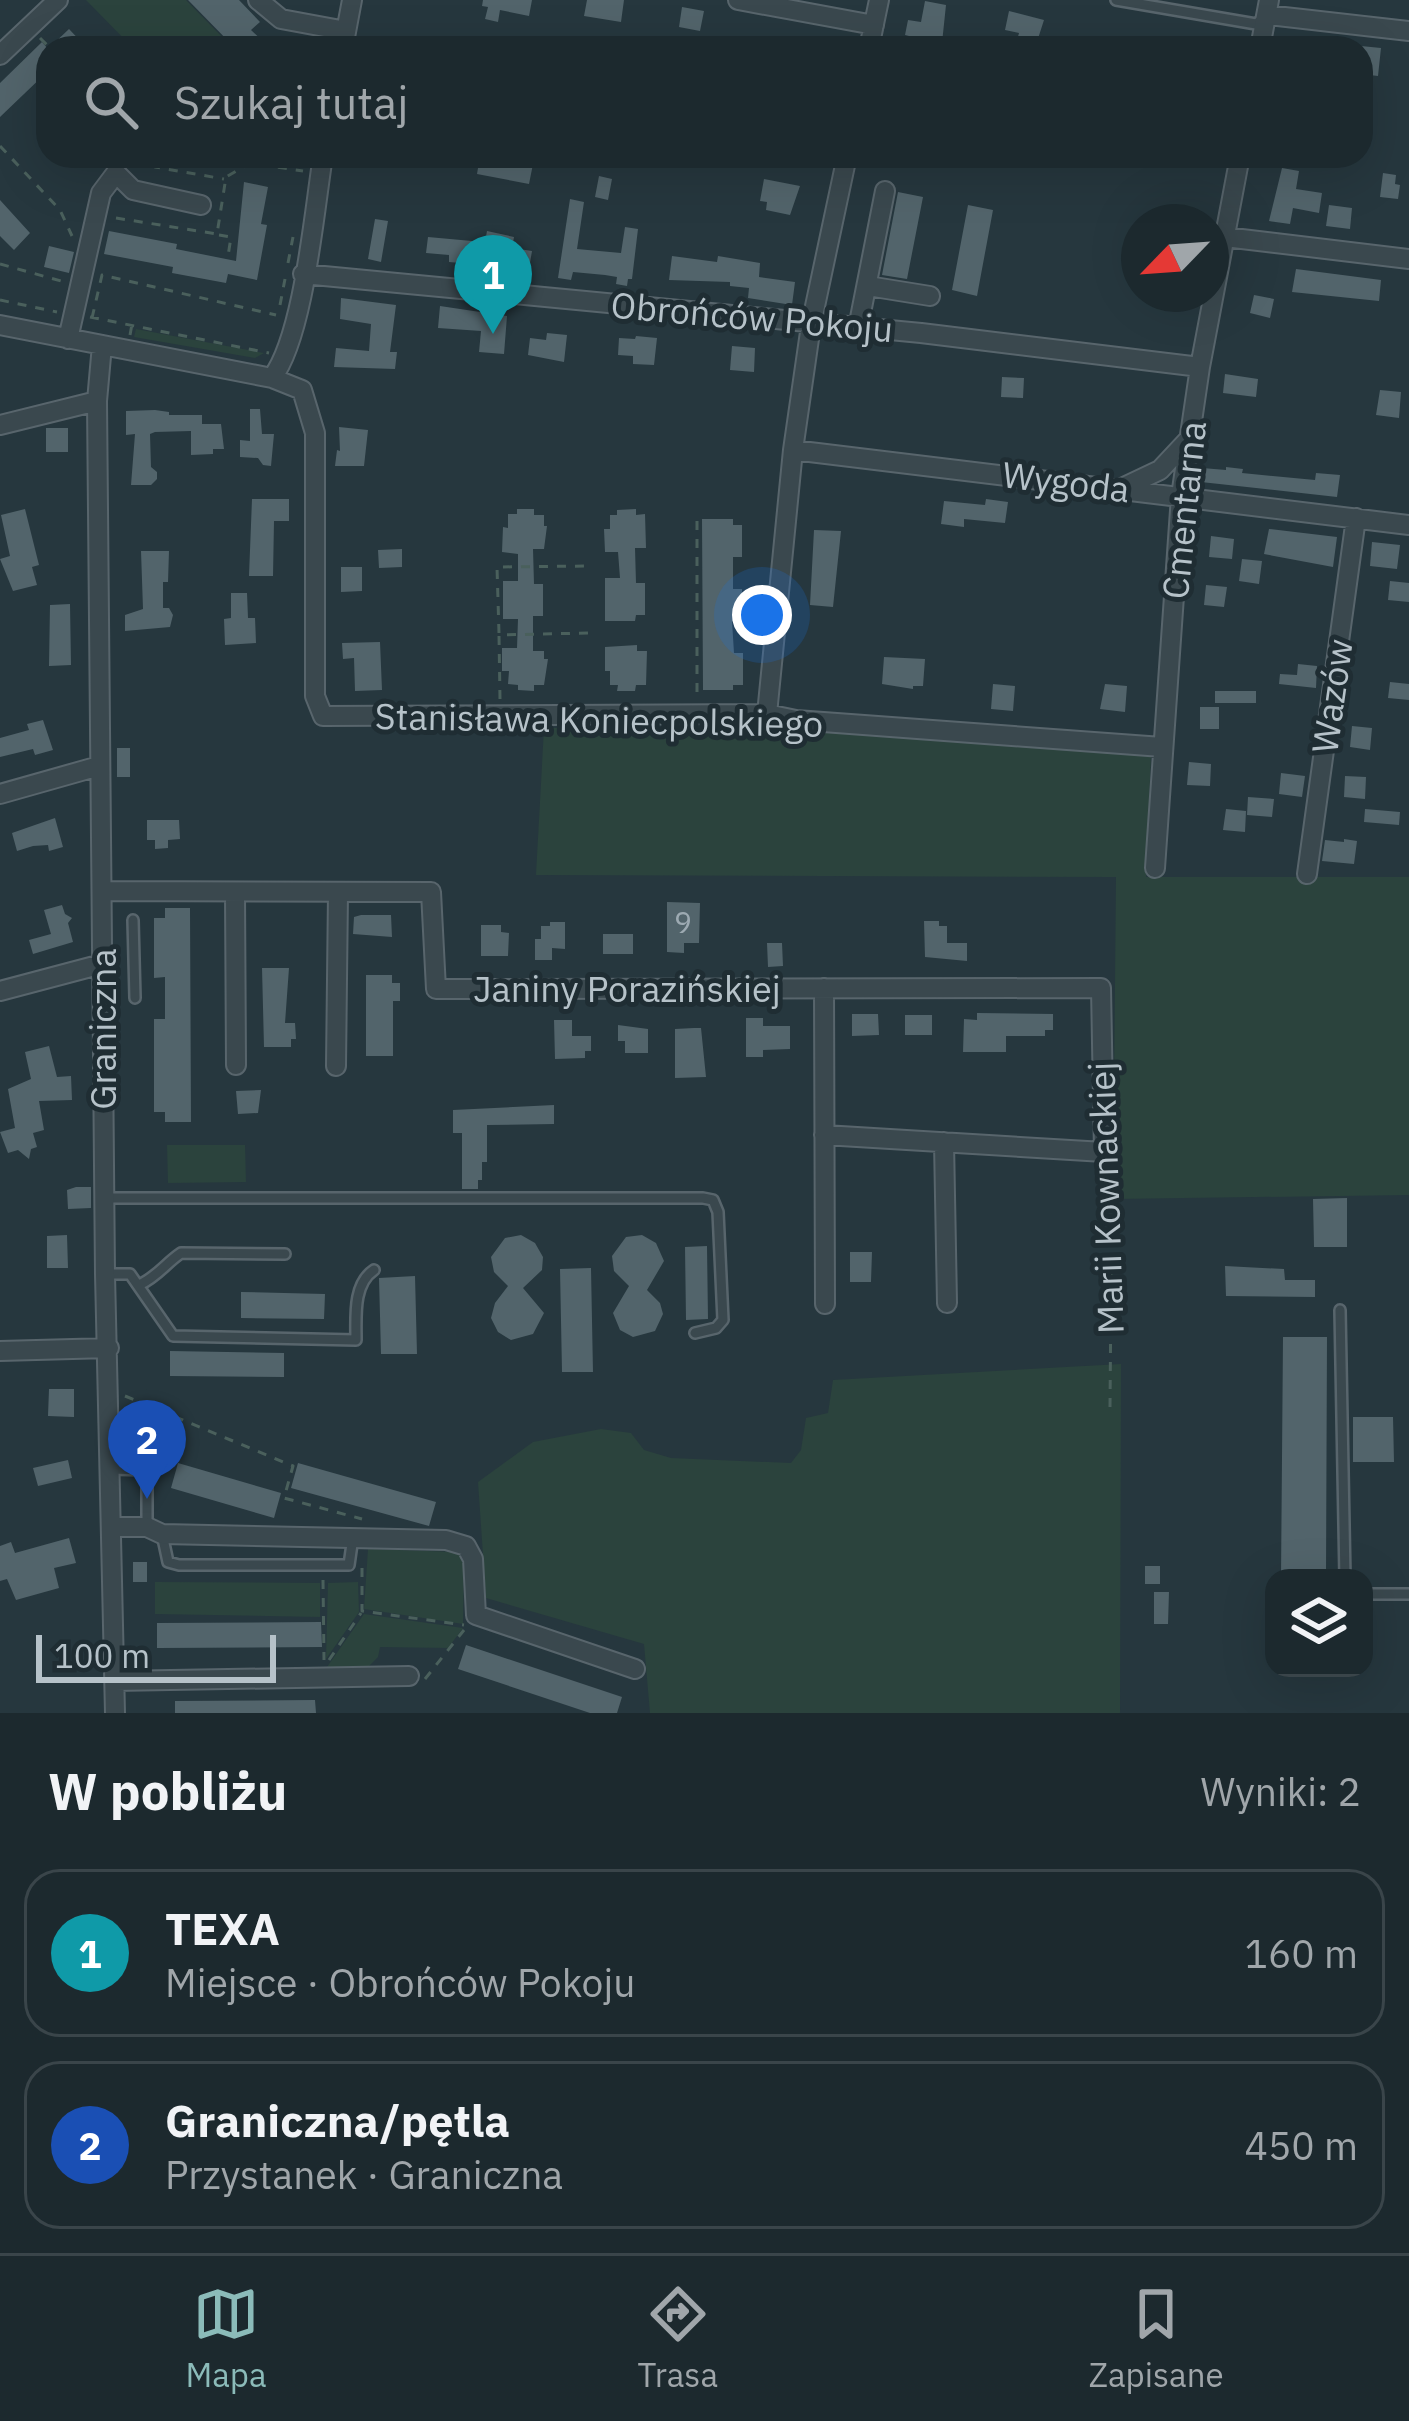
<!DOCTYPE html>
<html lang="pl">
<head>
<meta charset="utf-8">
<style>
	:root { --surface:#1c292e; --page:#29353a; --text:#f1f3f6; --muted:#a0a6aa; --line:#3a454a; --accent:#8bbbb9 }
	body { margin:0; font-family:"IBM Plex Sans",sans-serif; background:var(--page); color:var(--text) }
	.controls { position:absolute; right:36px; bottom:36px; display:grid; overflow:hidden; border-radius:24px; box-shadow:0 12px 48px #0002 }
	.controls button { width:108px; height:108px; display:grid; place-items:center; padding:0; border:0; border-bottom:3px solid var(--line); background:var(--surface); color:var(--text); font:60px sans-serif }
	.compass { position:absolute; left:1121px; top:204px; width:108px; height:108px; border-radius:50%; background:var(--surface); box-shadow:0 12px 48px #0002; rotate:245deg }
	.scale { position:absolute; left:36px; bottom:30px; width:240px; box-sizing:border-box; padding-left:12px; border:6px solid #b6c2c9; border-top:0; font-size:33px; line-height:42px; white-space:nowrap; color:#b6c2c9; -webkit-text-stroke:9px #1f2d33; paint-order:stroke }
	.you { position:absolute; left:762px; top:615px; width:42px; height:42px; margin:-30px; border:9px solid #fff; border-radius:50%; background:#1a73e8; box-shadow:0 0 0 18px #1a73e833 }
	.badge { display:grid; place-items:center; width:78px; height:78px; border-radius:50%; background:var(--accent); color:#fff; font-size:39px; font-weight:700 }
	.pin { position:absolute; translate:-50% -99px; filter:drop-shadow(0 3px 6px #0008) }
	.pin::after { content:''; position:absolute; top:63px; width:42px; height:36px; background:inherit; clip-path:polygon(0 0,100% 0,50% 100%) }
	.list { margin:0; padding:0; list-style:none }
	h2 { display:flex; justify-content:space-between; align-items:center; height:156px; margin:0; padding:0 48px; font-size:51px }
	h2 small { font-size:39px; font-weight:400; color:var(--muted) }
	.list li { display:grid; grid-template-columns:78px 1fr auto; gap:36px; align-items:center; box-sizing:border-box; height:168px; margin:0 24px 24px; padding:0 24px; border:3px solid var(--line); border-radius:36px }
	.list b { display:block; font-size:45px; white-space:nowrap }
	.list p { margin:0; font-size:39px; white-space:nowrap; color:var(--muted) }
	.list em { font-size:39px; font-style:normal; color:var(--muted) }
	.icon { flex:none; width:66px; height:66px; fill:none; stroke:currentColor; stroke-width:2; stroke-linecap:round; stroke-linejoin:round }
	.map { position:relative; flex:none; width:1409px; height:1713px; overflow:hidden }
	.search { position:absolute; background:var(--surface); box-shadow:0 12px 48px #0002; left:36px; right:36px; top:36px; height:132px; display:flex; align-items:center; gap:30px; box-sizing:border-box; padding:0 42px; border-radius:36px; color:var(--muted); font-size:45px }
	.sheet { height:540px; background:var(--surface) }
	nav { display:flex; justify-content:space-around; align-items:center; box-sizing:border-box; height:168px; border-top:3px solid var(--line); background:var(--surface); font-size:33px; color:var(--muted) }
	nav a { display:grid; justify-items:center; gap:6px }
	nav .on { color:var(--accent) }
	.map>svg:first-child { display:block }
</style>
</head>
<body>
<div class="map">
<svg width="1409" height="1713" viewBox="0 0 1409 1713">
	<rect width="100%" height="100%" fill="#26373e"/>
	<path fill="#2b433d" d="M86,0h100l47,48h-100z
		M136,329l128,24 -9,5 -121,-21z
		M772,727l379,28 -5,122h263v318l-296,4 3,-322 -580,-2 8,-147z
		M167,1145h78l1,37 -78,1z
		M1121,1364l-1,349h-470l-6,-69 -158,-46 -8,-116 55,-40 68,-13 30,4 13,17 27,8 120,5 10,-13 5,-32 22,-5 5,-33z
		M368,1549l90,3 6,9 -1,63 -99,-15z
		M155,1582l165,1v34l-165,-3z
		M358,1582l1,30 -33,47 2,-76z
		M364,1614l99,14 -15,20 -68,-1 -2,10 -10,10h-41z"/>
	<path fill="#52646b" d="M188,0h51l21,22 -9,8 19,18h-35z
		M483,0h49l-3,16 -29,-6 -2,12 -13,-3 3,-12 -6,-1z
		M587,0h37l-3,22 -37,-6z
		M925,1l21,4 -4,38 -3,-1 -1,6h-22l1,-10 -12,-3 3,-15 13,2z
		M682,7l22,4 -4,20 -21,-4z
		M1009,11l35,9 -9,28 -19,-4 3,-11 -14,-3z
		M69,29l18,19h-38z
		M42,42l6,7v22l-48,46v-34z
		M1361,46l20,2 -3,28 -17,-2z
		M480,156l54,3 -5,25 -52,-10z
		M1282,168l17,3 -3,18 26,4 -3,20 -26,-5 -3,16 -21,-3z
		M1383,173l13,2 -1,9 5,1 -2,14 -18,-2z
		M599,176l13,3 -4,21 -13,-3z
		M764,179l36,7 -10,29 -24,-5 1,-8 -7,-1z
		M244,182l24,5 -7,37 6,1 -10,55 -29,-6 -2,9 -54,-10 1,-6 -69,-13 5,-23 68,13 -1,5 60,12z
		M898,192l25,5 -16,82 -25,-4z
		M570,199l14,3 -7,47 44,4 4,-26 13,2 -6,50h-4l-1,7 -11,-2 1,-7 -12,-2 -32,-3 -2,8 -13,-2z
		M0,200l30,33 -16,17 -14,-14z
		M968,205l25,5 -16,86 -25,-6z
		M1329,205l23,3 -2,21 -24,-3z
		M375,219l13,2 -7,41 -13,-3z
		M487,231l27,6 -2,11 20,3 -3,18 -25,-3 1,-10 -22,-3z
		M428,237l44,4 -1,23 -22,-2v-7l-23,-2z
		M49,246l25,6 -5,21 -25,-6z
		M672,256l45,6 1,-6 42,7 -1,14 36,5 -3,23 -44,-7 1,-10 -19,-2v-4l-61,-2z
		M1296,269l85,11 -2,21 -87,-9z
		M1254,295l20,4 -4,19 -20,-5z
		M341,298l55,7 -6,47h7l-2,17 -61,-2 2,-19 33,3 2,-27 -31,-5z
		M440,306l67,10 -3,38 -25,-2 2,-21 -43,-3z
		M547,333l20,2 -3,27 -36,-7 2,-17 16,2z
		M636,336l21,2 -3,27 -21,-1v-8l-15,-1 1,-17 16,1z
		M732,346l23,2 -1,24 -24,-2z
		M1225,374l33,5 -2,18 -33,-4z
		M1002,377l22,1 -1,20 -22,-1z
		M1380,390l21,2 -2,26 -23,-3z
		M250,409h10l2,25h12l-3,32 -8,-1 -5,-7 -18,-1v-17l10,1z
		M155,410l14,2v3h33v9h19l3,25h-11v5l-22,1v-24l-36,1 -5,2 1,33 6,5v7l-6,6h-20l4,-51 -9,1v-24z
		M339,427l29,3 -4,36h-29l2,-16 3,1z
		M46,428h22v24h-22z
		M1226,467l17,2 -1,4 73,7 1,-7 24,2 -3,22 -136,-15 1,-14 24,2z
		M252,499h37v22h-15l-1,55h-24z
		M986,499l22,3 -3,21 -41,-4v8l-23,-3 3,-23 41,4z
		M25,509l14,56 -7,2 5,18 -24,6 -13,-32 10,-3 -9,-41z
		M517,509h17v6h10v11h3l-3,23h-11l1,35h9v32h-10v35h11v8h4l-4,26h-10v6l-16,-1v-5l-10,-1 1,-13h-7v-23h15l1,-29h-15v-38h15v-27l-16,-2 1,-25 5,1v-14h9z
		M636,509v6l9,-1 1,34h-11l1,35h9v32h-9l-1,6h-30v-43h15l-2,-26h-13l-1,-23h6v-14h7v-5z
		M702,519h31v6h9v32h-9v32h9v32h-10l2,32h9v32h-10v5h-30z
		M1269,529l68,8 -4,30 -69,-13z
		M814,530l27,1 -8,76 -23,-2z
		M1211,536l23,3 -2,20 -23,-2z
		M1372,542l28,3 -3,24 -27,-3z
		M402,549v18l-23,1 -1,-18z
		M141,551h28l-1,31h-5v26h6l4,7 -3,12 -45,4v-16l18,-6z
		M1242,559l20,2 -3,23 -20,-3z
		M341,567h21v24l-21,1z
		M1390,581l19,2v19l-21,-2z
		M1206,585l21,2 -3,20 -20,-2z
		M231,593h16l1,25h7l1,25 -31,2 -1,-26 7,-1z
		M70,604l1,61 -22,1 1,-61z
		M380,642l2,48 -27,1 -1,-33 -11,1 -1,-16z
		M637,645v6h10l-1,34h-10l-1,6h-18l1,-6h-8v-14h-5v-24z
		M884,657l41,2 -2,27h-10v3l-31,-5z
		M1298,664l19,2 -1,22 -37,-4 1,-10 17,1z
		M1390,682l19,2v16l-21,-2z
		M993,684l22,2 -2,25 -22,-2z
		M1105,684l22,2 -2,26 -25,-3z
		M1215,691h41v12h-41z
		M1200,707h19v22h-19z
		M43,720l10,30 -18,5 -2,-6 -33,8v-19l29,-8 -2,-6z
		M1352,726l20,2 -2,22 -20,-3z
		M117,748h13v29h-13z
		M1189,762l22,2 -1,22 -23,-1z
		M1281,773l24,3 -3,21 -23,-3z
		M1345,776l21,1 -1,22 -21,-2z
		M1248,797l26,2 -2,18 -25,-2z
		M1226,809l20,2 -1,21 -22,-2z
		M1365,809l35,3 -1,13 -35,-3z
		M55,818l8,29 -14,4 -1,-6 -15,1 -16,5 -5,-18z
		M147,820h32l1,19 -12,1v8l-13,1v-9h-8z
		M1344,839l13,2 -3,23 -32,-3 3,-21 19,2z
		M667,902l33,1 -1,40h-15v10l-17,-1z
		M62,905l3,9 7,4 -4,5 5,19 -40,12 -4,-14 22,-6 -7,-24z
		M165,908h25l1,214h-26v-10h-11v-93h11v-42l-11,1v-60h11z
		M361,915h30l1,22 -39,-3 1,-17z
		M924,921h15v5h8v17h20v18l-42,-4z
		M550,922h15v27l-13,-1v12h-17v-21h6v-13h9z
		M481,925h20v7l8,1 -1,23h-27z
		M603,934h30v20h-30z
		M767,943h15l1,23 -15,1z
		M262,968h27l-4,55h10l1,16h-5v8h-27z
		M366,975h26v8h8v18h-7v55h-27z
		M977,1013l76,1v16h-8v6h-39v16h-43l1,-33 13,1z
		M852,1014h26l1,21 -27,1z
		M905,1015h27v20h-27z
		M746,1018h17v8h27v23l-27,1v7h-17z
		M554,1020h18v16h19v15h-6v7l-30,1z
		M618,1025l30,4v24h-23v-12h-7z
		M694,1028h7l5,49 -31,1v-49z
		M49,1046l8,31 14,-1 1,24 -33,1 5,29 -11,3 4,14 -6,2 -2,10 -11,-9 -10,3 -8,-21 15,-4 -7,-39 23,-10 -6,-27z
		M261,1090l-3,23 -20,1 -2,-23z
		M554,1105v19l-67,1v37h-5v18h-4v9h-16v-56h-9v-23z
		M76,1187h15v21l-23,1 -1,-19z
		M1347,1198v49h-33l-1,-48z
		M67,1235l1,33h-21v-32z
		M521,1235l14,8 8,14 -1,13 -19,18 21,25 -11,21 -22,6 -13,-8 -7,-14 4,-15 13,-17 -14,-14 -3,-15 14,-19z
		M642,1235l14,8 8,18 -17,29 13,13 3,11 -8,17 -22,6 -13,-7 -7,-17 16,-27 -15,-15 -2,-15 14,-19z
		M707,1246l1,73 -22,1 -1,-73z
		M850,1252h22l-1,30h-21z
		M1225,1266l59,3 1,11h30v17l-89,-1z
		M591,1268l2,104h-31l-2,-103z
		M415,1276l2,78h-36l-2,-76z
		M241,1292l84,2 -1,25 -83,-1z
		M1283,1337h44l-1,241h-45z
		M170,1351l114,2v24l-114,-1z
		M49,1389h25v28l-26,-1z
		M1353,1417h40l1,45h-41z
		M68,1460l4,18 -34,8 -5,-18z
		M178,1463l103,30 -7,25 -103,-30z
		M298,1463l138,39 -7,24 -138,-38z
		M69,1538l7,25 -22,5 5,20 -43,12 -9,-21 -7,2v-35l11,-4 4,11z
		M133,1562h14v20h-14z
		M1145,1566h15v18h-15z
		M1154,1592h15l-1,32h-14z
		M321,1622l1,25 -165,1v-25z
		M466,1645l156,52 -5,16h-27l-132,-44z
		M315,1700l1,13h-141v-12z"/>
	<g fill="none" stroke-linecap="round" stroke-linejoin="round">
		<g stroke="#58656c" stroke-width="14">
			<path id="lane" d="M1116,0l140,24 7,-5
				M133,920l2,78
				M105,1198h598l10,2 5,12 5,108 -7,8 -21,5
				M105,1274h25l43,62 183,4c0,-24 -3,-56 18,-70
				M139,1285c18,-8 27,-22 42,-32l104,1
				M1340,1310l5,268
				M110,1469l37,1v57
				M162,1534l6,28 11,3h170l4,-28
				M1364,1594h45"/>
		</g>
		<g stroke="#58656c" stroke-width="22">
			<path id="street" d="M258,0l23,19 65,12
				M738,0l136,25
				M1268,15l141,16
				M343,48l9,-48
				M869,48l10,-48
				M1260,48l9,-48
				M0,55l58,-55
				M1225,237l184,22
				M303,274l618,59 279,34
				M868,286l62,10
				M0,325l272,53 30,12 13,43v263l8,20 444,-2 29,6 366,27
				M858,328l27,-137
				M68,339l33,-146 15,-20 17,17 68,15
				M102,345l-5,56 8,873 10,439
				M272,378c32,-43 42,-166 51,-222
				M0,425l97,-24
				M793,450l616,75
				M1122,488l38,-18 30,-32
				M767,714l26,-264 18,-125 36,-169
				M0,794l99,-28
				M1155,868l26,-372 19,-129 40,-211
				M1307,874l49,-356
				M102,891l329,1 5,97 665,-1 3,164 -280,-17
				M235,893l1,172
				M824,988l1,316
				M0,991l102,-27
				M336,1066l2,-173
				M944,1142l3,161
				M0,1351l109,-3
				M112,1527h35l15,7 284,6 20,6 7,13 3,56 159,54
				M114,1681l295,-5"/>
		</g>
		<path stroke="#4a605c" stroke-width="3" stroke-dasharray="9 9" stroke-linecap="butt" d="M40,38l10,10
			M0,146l60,64 12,26
			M136,156l19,11 69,12
			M116,218l101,16 9,-57 24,-14 53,8
			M219,235l12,2 -3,19
			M288,263l5,-26
			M0,264l61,17
			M0,300l57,12
			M280,305l5,-26
			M90,317l179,36
			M92,318l10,-43 174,40
			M130,335l2,-11
			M697,521v174
			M499,633l-2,-66 91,-1
			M500,699l-1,-64 90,-2
			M125,1396l168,70 -9,32 78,21
			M1110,1407l2,-237
			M362,1568v43l102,14
			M323,1580l1,80
			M329,1660l32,-47
			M425,1679l39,-49"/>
		<use href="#lane" stroke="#3a484e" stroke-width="9"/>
		<use href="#street" stroke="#3a484e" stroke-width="18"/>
	</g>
	<g text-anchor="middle" stroke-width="10" stroke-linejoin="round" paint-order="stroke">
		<g font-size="30" fill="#9daab2">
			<text x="683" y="933">9</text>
		</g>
		<g font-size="36" fill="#b6c2c9" stroke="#1f2d33">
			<text transform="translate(752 317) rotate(5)" y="13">Obrońców Pokoju</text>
			<text transform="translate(1066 482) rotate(7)" y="13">Wygoda</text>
			<text transform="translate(1184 510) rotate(-84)" y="13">Cmentarna</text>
			<text transform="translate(1332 696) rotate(-82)" y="13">Wazów</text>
			<text transform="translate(599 720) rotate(1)" y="13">Stanisława Koniecpolskiego</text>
			<text x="627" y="1002">Janiny Porazińskiej</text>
			<text transform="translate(103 1029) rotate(-90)" y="13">Graniczna</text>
			<text transform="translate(1106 1198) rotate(-92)" y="13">Marii Kownackiej</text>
		</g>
	</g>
</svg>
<div class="controls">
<button><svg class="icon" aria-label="layers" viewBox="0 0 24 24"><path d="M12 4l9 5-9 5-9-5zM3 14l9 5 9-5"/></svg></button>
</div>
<svg class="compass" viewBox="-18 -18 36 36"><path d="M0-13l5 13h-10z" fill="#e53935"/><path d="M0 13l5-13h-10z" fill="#a0a6aa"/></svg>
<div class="scale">100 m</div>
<div class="you"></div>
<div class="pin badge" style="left:493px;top:334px;background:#0f9aa8">1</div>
<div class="pin badge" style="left:147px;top:1499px;background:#1a4fb4">2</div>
<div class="search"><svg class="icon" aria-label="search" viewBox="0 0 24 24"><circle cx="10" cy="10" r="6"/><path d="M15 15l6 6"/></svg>Szukaj tutaj</div>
</div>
<section class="sheet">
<h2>W pobliżu<small>Wyniki: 2</small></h2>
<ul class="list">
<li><span class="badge" style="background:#0f9aa8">1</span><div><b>TEXA</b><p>Miejsce · Obrońców Pokoju</p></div><em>160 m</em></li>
<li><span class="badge" style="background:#1a4fb4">2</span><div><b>Graniczna/pętla</b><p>Przystanek · Graniczna</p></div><em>450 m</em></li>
</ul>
</section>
<nav>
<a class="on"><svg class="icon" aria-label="map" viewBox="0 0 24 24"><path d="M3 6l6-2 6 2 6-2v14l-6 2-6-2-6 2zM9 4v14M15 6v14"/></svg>Mapa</a>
<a><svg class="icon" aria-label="directions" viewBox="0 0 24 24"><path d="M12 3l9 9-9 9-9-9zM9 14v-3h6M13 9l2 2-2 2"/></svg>Trasa</a>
<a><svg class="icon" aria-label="saved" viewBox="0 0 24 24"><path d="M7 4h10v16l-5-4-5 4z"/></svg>Zapisane</a>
</nav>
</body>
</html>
